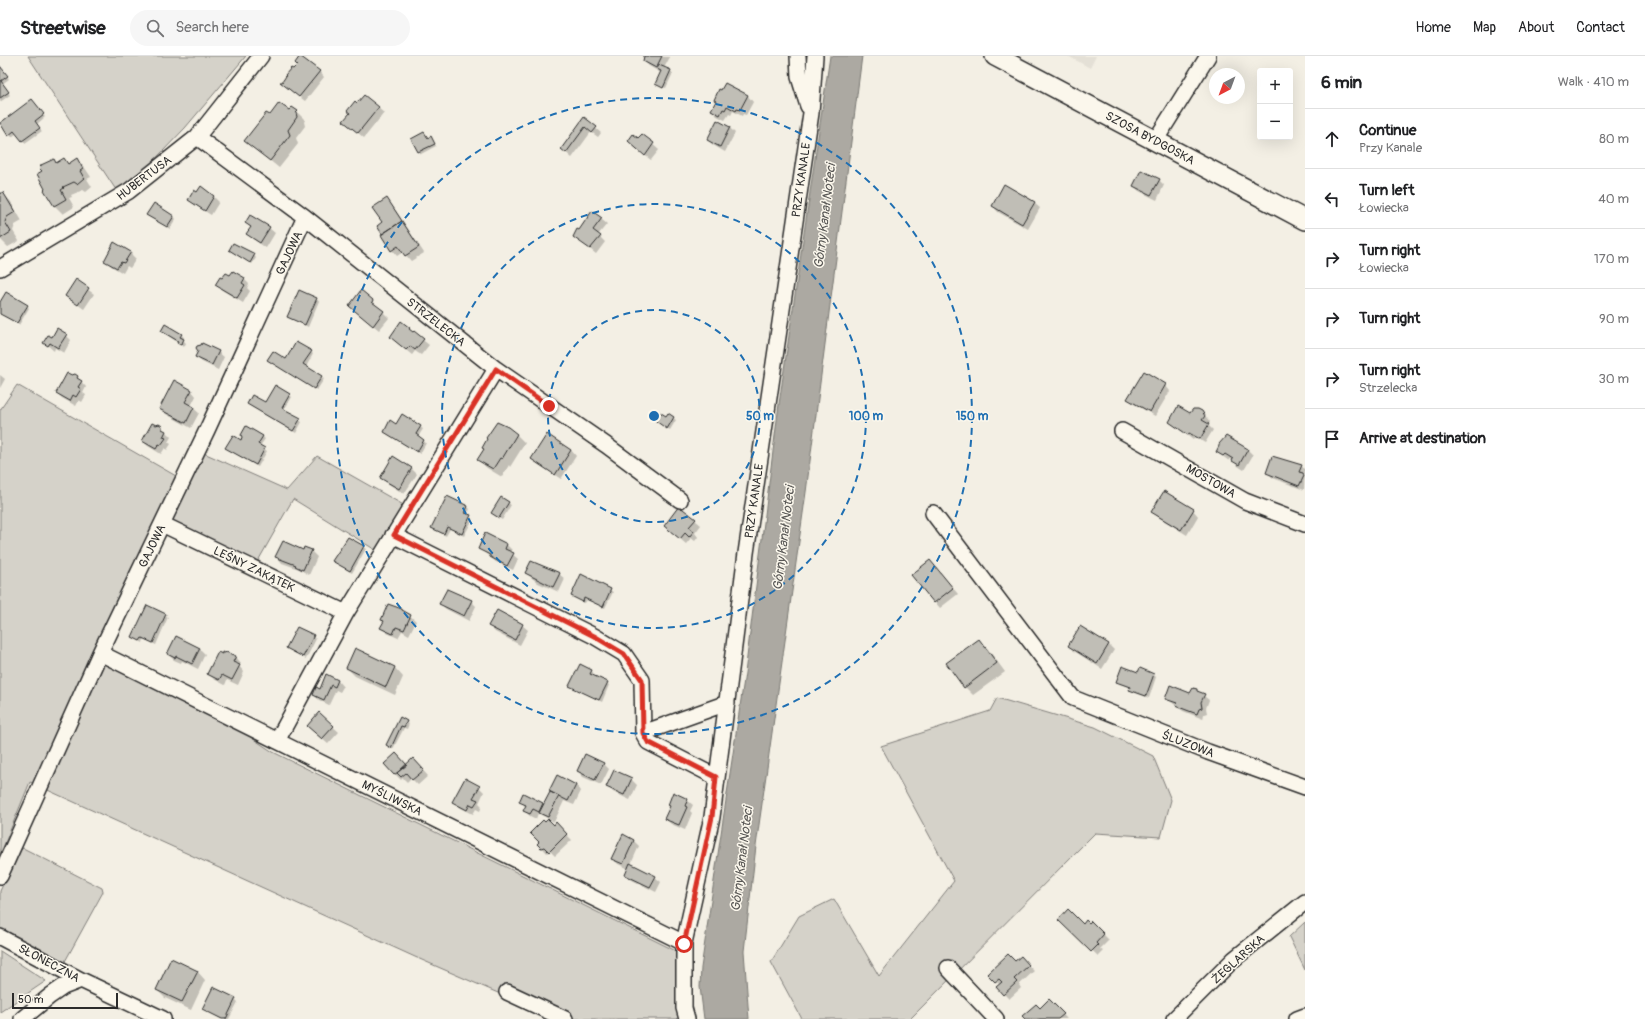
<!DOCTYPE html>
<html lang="en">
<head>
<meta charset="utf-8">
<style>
	:root { --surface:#fff; --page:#f6f6f6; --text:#202124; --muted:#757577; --line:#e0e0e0 }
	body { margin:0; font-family:Pangolin,sans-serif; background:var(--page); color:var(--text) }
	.controls { position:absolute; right:12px; top:12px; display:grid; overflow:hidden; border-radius:4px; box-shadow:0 4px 16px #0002 }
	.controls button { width:36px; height:36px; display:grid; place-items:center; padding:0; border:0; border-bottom:1px solid var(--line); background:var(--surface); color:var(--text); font:20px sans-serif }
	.compass { position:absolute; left:1209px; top:12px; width:36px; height:36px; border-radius:50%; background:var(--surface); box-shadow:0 4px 16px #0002; rotate:221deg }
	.scale { position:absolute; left:12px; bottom:10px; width:106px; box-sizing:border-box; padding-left:4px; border:2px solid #2b2b2b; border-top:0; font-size:11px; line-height:14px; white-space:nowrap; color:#2b2b2b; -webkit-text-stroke:3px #fbf7ec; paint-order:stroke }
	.stop { position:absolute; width:12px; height:12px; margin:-9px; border:3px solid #d93025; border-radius:50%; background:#fff }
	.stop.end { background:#d93025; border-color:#fff; box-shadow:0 1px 4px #0008 }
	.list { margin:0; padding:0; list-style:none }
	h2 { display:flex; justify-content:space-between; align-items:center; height:52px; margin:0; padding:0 16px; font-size:17px }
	h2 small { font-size:13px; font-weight:400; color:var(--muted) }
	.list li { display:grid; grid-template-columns:26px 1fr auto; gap:12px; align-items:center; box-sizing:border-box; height:60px; padding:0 16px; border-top:1px solid var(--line) }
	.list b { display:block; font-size:15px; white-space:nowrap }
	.list p { margin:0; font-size:13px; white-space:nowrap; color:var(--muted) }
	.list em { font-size:13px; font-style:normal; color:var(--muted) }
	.icon { flex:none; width:22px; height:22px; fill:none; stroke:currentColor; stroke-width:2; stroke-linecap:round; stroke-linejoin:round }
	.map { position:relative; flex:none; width:1305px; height:963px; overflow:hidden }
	header { display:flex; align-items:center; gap:24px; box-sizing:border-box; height:56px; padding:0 20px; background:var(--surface); border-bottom:1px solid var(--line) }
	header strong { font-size:19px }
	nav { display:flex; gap:22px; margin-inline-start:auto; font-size:14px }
	.search { width:280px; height:36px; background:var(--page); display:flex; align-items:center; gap:10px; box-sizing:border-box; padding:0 14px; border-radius:22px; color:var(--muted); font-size:15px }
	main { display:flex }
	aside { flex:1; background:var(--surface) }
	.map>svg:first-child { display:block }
</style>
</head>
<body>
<header>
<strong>Streetwise</strong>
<div class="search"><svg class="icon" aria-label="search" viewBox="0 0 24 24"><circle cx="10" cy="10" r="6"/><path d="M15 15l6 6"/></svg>Search here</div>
<nav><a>Home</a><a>Map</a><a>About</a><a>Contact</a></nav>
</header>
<main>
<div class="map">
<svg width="1305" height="963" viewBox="0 0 1305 963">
	<rect width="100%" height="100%" fill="#f3efe4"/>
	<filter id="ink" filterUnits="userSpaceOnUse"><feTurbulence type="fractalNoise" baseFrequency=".025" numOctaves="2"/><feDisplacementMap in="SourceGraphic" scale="8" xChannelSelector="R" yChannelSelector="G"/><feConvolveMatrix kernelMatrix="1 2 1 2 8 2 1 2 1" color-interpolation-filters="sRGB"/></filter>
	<g filter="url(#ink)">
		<path fill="#e4e0d6" d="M1068,0h28l-6,12z"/>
		<path fill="#d5d2c9" stroke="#807e7a" d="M28,0h218l-61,72 -65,68z
			M17,329l166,95 14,-30 90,40 30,-34 90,51 -25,47 -89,-55 -39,69 -92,-44 -67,130 101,47 77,51 403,199v56l5,12h-123l-143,-62 -385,-175 -30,73v-445z
			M997,642l98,29 58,29 18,44 -10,37 -66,-4 -185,186h-108l-31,-57 28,-46 35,-17 45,77 75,-95 -73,-135 109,-35z
			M23,792l79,40 1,4 -40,73 -63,-35v-39l19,-40z
			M1305,866v48l-16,-33z
			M0,895l46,30 -46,31z"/>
		<path fill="#aca9a2" stroke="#787772" d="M830,0h32l-56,436 -50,354 -12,105 5,68h-45l-4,-32 1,-19 44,-295 34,-269z"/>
		<path fill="#0003" d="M644,0l26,1 -6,11 9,5 -7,15 -10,-4 5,-11 -12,-7 -5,-5 2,-3z
			M0,11l9,12 -7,5 8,11 -10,7z
			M319,15l5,6 -19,24 -17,-13z
			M725,28l23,12 5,6 -7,13 -3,-1 -1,2 -9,-5 -2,4 -2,-1 -4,6 -8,-4 -5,-6z
			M364,40l20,17 -20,25 -20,-17z
			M34,47l11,14 -8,7 5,7 -17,12 -8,-10 -5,4 -3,-2z
			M289,56h8l8,8 -1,2 1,4 -9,12 2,6 -19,24 -33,-27 24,-24z
			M584,62l17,15 -3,4 -7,-5 -19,26 -10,-9z
			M718,66l12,6 5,5 -10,19 -12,-7 -5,-5z
			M424,77l5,6 4,1 3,6 -15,8 -9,-15z
			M642,79l17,15 -8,10 -17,-13z
			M64,103l5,6 8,-5 8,8 6,9 -4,2 5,8 -6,5 -3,-2 -12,5 1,2 -3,1 5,9 -11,7 -8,-8 -1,-46 3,3z
			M1159,124l5,5 -7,15 -18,-9 -5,-5z
			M3,137l8,9 11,19 -7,4 -2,6 6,10 -11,6 -8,-8v-44z
			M198,137l16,4 5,5 -8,13 -16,-10 -6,-5z
			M386,143l6,6 32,48 -13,8 -8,-9 -6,4 -5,-6 -14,-23 6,-4z
			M1034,147l6,5 -12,21 -30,-17 -5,-6z
			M174,160l2,3 -6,10 -20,-12z
			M601,163l6,5 -9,11 7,7 -9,12 -22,-18z
			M246,167l23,5 6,5 -9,15 -13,-9 -5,-5 3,-6z
			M114,187l16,10 6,6 -6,9 -3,-2 -4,7 -12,-7 -5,-6z
			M233,196l21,3 2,3 -4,6z
			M244,223l5,5 -2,4 3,3 -7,12 -21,-13 -5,-5z
			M76,225l18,13 -10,15 -18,-13z
			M300,235l19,10 -11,26 -20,-11z
			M372,245l17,17 -10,12 -29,-24z
			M0,248l27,2 2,2 -10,17 -19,-11z
			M166,269l18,12 -1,3 3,3 -2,4 -22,-16z
			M409,273l20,16 -8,10 -6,-4 -3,4 -16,-13z
			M66,279l5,5 -7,13 -9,-5 -1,3 -9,-8 8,-5z
			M199,295l19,1 6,5 -6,13 -16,-8 -6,-5z
			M311,296l2,2 -7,13 18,12 -7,11 -46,-28 15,-2z
			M0,319l5,4 -5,9z
			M77,321l9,10 -3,6 3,2 -4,7 -3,-2 -3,6 -14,-8 -5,-5z
			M1165,329l5,6 -15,25 -21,-12 -5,-5z
			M191,334l5,6 -5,10 8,7 -8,15 -25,-14 -6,-5z
			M290,339l2,2 -8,13 18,12 -6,11 -46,-27 15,-3z
			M1201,356l6,6 3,4 -2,3 5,5 -8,13 -10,-6 -2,3 -23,-18z
			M669,359l7,5 -6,10 -16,-11 13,-2z
			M397,369l23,2 3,2 -5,8 8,6 -6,11 -35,-22z
			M161,371l10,10 -3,5 3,2 -4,6 -2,-2 -4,6 -13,-8 -5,-5z
			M516,378l9,9 -15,24 -1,-2 -7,12 -15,-9 -9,-8z
			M262,380l3,3 -5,7 7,5 -9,16 -29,-17 12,-9z
			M1226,381l22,13 5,5 -9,15 -6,-4 -5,-6 -3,-1 -1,2 -12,-9z
			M571,394l5,6 -15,23 -23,-15 -6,-5z
			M1301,410l4,3 -1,21 -31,-12 -6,-6z
			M411,412l6,6 -13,20 -17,-11 -5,-5z
			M501,442l10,7 -9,15 -8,-5z
			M468,451l2,2 -3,6 6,4 -9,17 -14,-7 -4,7 -14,-8z
			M1193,454l5,6 -11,19 -29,-18 -5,-5z
			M695,464l6,5 -6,8 3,4 -3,4 -4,-3 -5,6 -21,-18z
			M507,489l5,5 -1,3 7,6 -5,11 -17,-8 -17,-14z
			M363,491l3,2 -14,24 -16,-10z
			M303,495h8l6,6 -8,18 -10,-6 -17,-6 -5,-6z
			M930,505l28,33 -18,14 -28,-33z
			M526,517l33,1 6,5 -6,13 -21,-9z
			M581,520l32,16 -8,16 -18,-8 -2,3 -13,-8z
			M471,545l5,5 -7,15 -23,-12 -6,-6z
			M148,550l20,11 -12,28 -12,-6 -1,4 -10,-6z
			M402,553l14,12 -7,14 -7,-4 -4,7 -11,-5 -6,-5 3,-6 -2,-3z
			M522,569l6,5 -8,15 -25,-13 -5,-6z
			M1081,571l28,18 5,5 -12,19 -28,-18 -5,-5z
			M313,580l3,3 -10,20 -19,-11z
			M177,581l23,12 5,5 -7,15 -16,-8 -1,2 -7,-3 -6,-6z
			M979,584l9,9 17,23 -32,23 -8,-8z
			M355,594l40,18 8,9 -8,18 -40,-19 -8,-8z
			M227,597l9,4 5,6 -2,3 5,6 -6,13 -11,-5 -2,5 -11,-6 -6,-5 14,-18z
			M591,615l3,2 -2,3 17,9 -7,17 -31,-16z
			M1139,617l15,2 2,2 -7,21 -16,-6 -3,-2 1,-2 -11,-4 -2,-2z
			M327,620l11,5 5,6 -3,5 -4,-2 -7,15 -10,-5 -5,-5 6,-5z
			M1196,634l13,10 -3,8 1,5 -3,1 -1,5 -20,-8 -17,-13 25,-4z
			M319,658l20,18 -11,12 -15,-13z
			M400,662l9,6 -2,5 -3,-1 -11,21 -6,-4z
			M603,707l6,6 -8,16 -18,-8 -5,-6z
			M385,708l33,1 10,11 -10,9 -7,-7 -4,4 -4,-4 -2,2z
			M615,715l16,8 6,6 -7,15 -17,-8 -6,-6z
			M557,721l19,8 5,6 -7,14 -10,-4 -10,21 -16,-9 -2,6 -6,-3 -6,-5 2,-4 -5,-5 21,2 2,1z
			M479,731l5,5 -5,11 3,3 -2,5 -4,-2 -3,5 -14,-7 -6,-5z
			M687,744l6,5 -3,6 2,2 -7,17 -14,-6 -6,-6z
			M556,768l16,16 -17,16 -5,-5 -3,2 -8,-9z
			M623,780l11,5 5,5 -8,18 24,13 6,5 -5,10 -24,-12 -6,-5 3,-6 -11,-5 -5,-6z
			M1060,864l23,5 8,-3 18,18 -9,9 3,2 -5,5z
			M1021,902l13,13 -15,14 2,3 -12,11 -12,-12 3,-2 -11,-11 26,-11z
			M197,915l8,9 -14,30 -26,-12 -8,-8z
			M235,943l3,3 -9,17h-8l-18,-10z
			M1055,950l12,13h-40z"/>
		<path fill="#c0beb6" stroke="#2b2b2b" d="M300,0l20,15 -21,26 -19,-15h2l4,-6 -1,-1 6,-7 2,1 4,-4 -2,-2z
			M644,0h18l-6,12 -13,-7z
			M659,9l12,5 -8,18 -8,-4 6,-13 -4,-2z
			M0,10l8,10 -7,5 8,11 -9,6z
			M725,27l23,12 -8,15 -3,-1 -1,2 -9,-5 -2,4 -2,-1 -3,6 -9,-5 5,-9 -2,-1 5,-11 2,1z
			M364,39l15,12 -21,26 -15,-12 7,-8 -3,-2 8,-10 2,2z
			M32,43l12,15 -9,7 5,7 -18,13 -8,-10 -6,5 -8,-13z
			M279,47l10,7 3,-3 6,4 -2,2 1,4 -9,13 2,5 -20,26 -26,-20 22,-28 4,2z
			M584,61l13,10 -5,6 -7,-6 -19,26 -5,-4z
			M717,64l13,7 -10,20 -13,-7z
			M424,76l4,6 3,-2 4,8 -17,8 -7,-13z
			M633,78l5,4 4,-4 12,9 -9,13 -17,-15z
			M64,102l4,6 9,-6 6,11 -3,2 4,7 -7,6 -3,-2 -11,5 1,1 -3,2 5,9 -12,7 -10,-16 1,-1 -8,-15 5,-3 -3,-3 2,-2v-1l13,-6 2,4z
			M1141,114l19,9 -9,16 -18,-9z
			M1004,128l31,18 -13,22 -30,-18z
			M201,130l13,10 -9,15 -17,-11 6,-10 3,2z
			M3,136l12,20 -8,5 -2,5 6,10 -11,7v-45z
			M387,142l15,23 -20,13 -5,-8 5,-4 -10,-14z
			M154,147l20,13 -7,11 -21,-12z
			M592,155l10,7 -9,12 8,6 -11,13 -17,-12 4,-8 2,1z
			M250,159l20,12 -10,16 -14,-9 5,-7 -6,-4z
			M402,165l17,26 -14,9 -7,-10 -7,5 -10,-16z
			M114,186l17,10 -7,11 -3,-1 -4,6 -13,-7z
			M233,187l22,11 -5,9 -21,-13z
			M233,215l12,7 -3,5 3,2 -8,13 -22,-13 5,-8 2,1 4,-5 4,2z
			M76,223l13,9 -11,17 -13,-9z
			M299,234l18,8 -12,27 -18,-8z
			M361,234l12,10 -1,2 12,9 -11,15 -24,-20z
			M6,236l22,13 -11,18 -17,-9v-12z
			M401,265l9,7 -1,1 4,3 1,-1 10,8 -9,11 -5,-4 -4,4 -16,-13z
			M165,268l17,10 -2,3 4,2 -3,6 -4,-2 1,-2 -17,-10z
			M57,272l10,6 -9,14 -8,-5 -2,3 -5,-3 5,-8 4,2z
			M296,286l16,9 -9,13 19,12 -8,13 -47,-29 6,-9 13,8z
			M202,287l17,8 -7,14 -17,-8 3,-6 -2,-3 1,-2 4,-1z
			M1144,315l22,13 -16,28 -23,-13z
			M67,317l5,2 3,-1 3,2 -1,2 5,3 -4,6 3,2 -5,8 -3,-2 -3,6 -14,-8z
			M174,324l18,10 -7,12 9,5 -8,16 -27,-14z
			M275,329l15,9 -8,14 19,10 -8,13 -46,-27 5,-9 13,7z
			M1178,350l12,7 3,-4h5l4,2 3,5 -3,4 7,4 -9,15 -11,-6 -1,2 -19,-13z
			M658,355l8,5 2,-3 6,4 -7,12 -14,-10z
			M402,358l19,12 -5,8 8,6 -7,12 -33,-20 6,-12 6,4z
			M497,366l11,5 9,7 -15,25 -2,-1 -7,11 -16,-9 7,-11 -2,-1 5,-9 -1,-1z
			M152,367l4,2 3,-1 3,2v3l4,2 -3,6 3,1 -5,7 -2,-1 -3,5 -14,-8z
			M246,370l17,10 -5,8 7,4 -9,17 -31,-17 8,-13 8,5 1,-3 -1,-2z
			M547,378l24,16 -16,25 -24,-16z
			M1226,380l22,13 -9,16 -7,-4 1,-2 -8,-5 -2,2 -7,-4 3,-6v-2z
			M393,400l19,12 -13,21 -19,-11z
			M1272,400l30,9 -3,7 4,1 1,3 -5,10 -33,-13z
			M1164,435l30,18 -13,21 -30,-18z
			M447,440l21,10 -3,7 6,2 -9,19 -15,-7 -3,7 -13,-6z
			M501,441l8,5 -10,16 -8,-5z
			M679,450l17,13 -7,8 5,4 -5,6 -4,-4 -5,6 -16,-13z
			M485,477l22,11 -2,5 9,4 -7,13 -17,-9v-2l-12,-6z
			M348,481l16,9 -14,25 -18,-10z
			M283,485l20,9 1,-3 8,3 -9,20 -8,-4 1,-1 -21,-8z
			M930,504l23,28 -19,15 -23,-28z
			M531,505l29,12 -7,14 -28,-14z
			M581,518l30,15 -8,18 -19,-9 -1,4 -12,-6z
			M447,533l25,11 -8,16 -25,-12z
			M388,548l14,5v1l9,5 -7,15 -8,-3 -3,7 -13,-6 4,-7 -3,-1z
			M147,549l19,9 -13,29 -11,-5 -2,3 -8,-4z
			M497,554l26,14 -8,16 -27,-14z
			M1080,570l29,18 -12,20 -29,-18z
			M297,571l17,8 -11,22 -17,-9z
			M176,580l24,12 -8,16 -16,-8 -1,2 -8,-4z
			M979,583l18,24 -33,25 -18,-25z
			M355,592l40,19 -9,20 -40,-19z
			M218,596l4,2v-2l3,1 1,-1 10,4 -3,6 7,3 -8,15 -10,-5 -3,5 -12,-6z
			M580,608l12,6 -2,4 18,8 -9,18 -30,-14z
			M1122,610l16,6 2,-4 14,6 -8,22 -17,-6 1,-3 -14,-5z
			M326,618l12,6 -3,7 -4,-2 -7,15 -11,-5 3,-8 4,2z
			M1170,629l20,8 3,-5 4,1v2l8,3 -4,8 1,6 -3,1 -2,5 -21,-8 1,-3 -12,-4z
			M319,656l15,14 -12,13 -15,-13z
			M400,661l7,4 -3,6 -3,-1 -10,22 -5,-3z
			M396,697l11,12 -13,10 -10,-11z
			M585,698l19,9 -9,17 -18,-9z
			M413,702l11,12 -12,10 -6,-7 -5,4 -4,-4z
			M614,714l18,8 -8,17 -18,-8z
			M557,719l19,10 -8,16 -19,-10z
			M465,722l15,8 -7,12 5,2 -4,6 -4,-2 -3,6 -15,-8z
			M550,736l9,4 -11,21 -9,-4z
			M673,736l15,7 -3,7 2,1 -8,18 -15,-6 6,-13 -2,-1z
			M523,737l20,10 -4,9 -6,-3 -3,5 -7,-3 3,-6 -7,-3z
			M548,763l6,6 2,-3 11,12 -18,18 -5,-5 -3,1 -4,-4 2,-2 -9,-9 13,-13 2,2z
			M623,778l11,6 -11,24 -12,-5z
			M630,807l26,13 -6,11 -25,-12z
			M1068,853l15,15 3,-4 3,3 2,-2 13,13 -8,9 2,2 -7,7 -33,-32z
			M1008,898l7,7 6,-5 8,9 -15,14 3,3 -14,13 -7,-8 6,-5 -3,-3 -4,3 -8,-8z
			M171,902l27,13 -16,31 -26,-12z
			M213,931l23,11 -10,21h-4l-20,-10z
			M1049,943l15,15 -6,5h-33l-3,-3 14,-12 4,4z"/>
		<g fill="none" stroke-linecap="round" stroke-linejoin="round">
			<g stroke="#2b2b2b" stroke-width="18">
				<path id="minor" d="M798,0l1,21 9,29
					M197,81l108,80 191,152 110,76 74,55
					M1155,85l53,-85
					M0,212l129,-77 68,-54 64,-81
					M1122,375l123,70 60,23
					M933,457l140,185 135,54 97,35
					M162,468l184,89
					M393,479l201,101 30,18 18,26 1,53 5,9 68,35
					M100,597l584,290
					M643,677l84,-30
					M277,685l69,-128 150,-244
					M0,820l100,-223 107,-223 98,-213
					M0,881l81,43 82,39
					M948,912l48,51
					M507,936l58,27
					M22,963l28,-23 13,-9 18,-7
					M687,963l-3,-11v-65l28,-126 34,-264 65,-440 4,-57
					M1174,963l60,-60 71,-57
					M1297,963l8,-3"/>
			</g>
			<g stroke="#2b2b2b" stroke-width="22">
				<path id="tertiary" d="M995,0l310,164"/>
			</g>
			<use href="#minor" stroke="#fbf7ec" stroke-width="15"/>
			<use href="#tertiary" stroke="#fbf7ec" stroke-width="19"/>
		</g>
	</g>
	<g fill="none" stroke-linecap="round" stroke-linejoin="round" filter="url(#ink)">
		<path stroke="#d93025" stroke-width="5" d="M549,350l-53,-37 -102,166 200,101 30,18 18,26 1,53 5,9 68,35 -4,40 -28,127"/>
	</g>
	<g fill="none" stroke="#1f6fb2" stroke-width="2" stroke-dasharray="7 5">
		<circle cx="654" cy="360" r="106"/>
		<circle cx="654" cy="360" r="212"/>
		<circle cx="654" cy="360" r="318"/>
	</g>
	<g text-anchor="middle" stroke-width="3" stroke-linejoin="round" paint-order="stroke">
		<g font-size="12" fill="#2b2b2b" stroke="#fbf7ec">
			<text transform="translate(1150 82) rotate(28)" y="4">SZOSA BYDGOSKA</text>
			<text transform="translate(144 122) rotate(-37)" y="4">HUBERTUSA</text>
			<text transform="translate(801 124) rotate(-82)" y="4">PRZY KANALE</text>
			<text transform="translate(289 197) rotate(-65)" y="4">GAJOWA</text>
			<text transform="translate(436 266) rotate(38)" y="4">STRZELECKA</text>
			<text transform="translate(1211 425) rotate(30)" y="4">MOSTOWA</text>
			<text transform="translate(754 445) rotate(-82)" y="4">PRZY KANALE</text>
			<text transform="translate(152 490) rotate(-64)" y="4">GAJOWA</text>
			<text transform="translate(254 513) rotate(26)" y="4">LEŚNY ZAKĄTEK</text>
			<text transform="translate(1188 688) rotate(21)" y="4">ŚLUZOWA</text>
			<text transform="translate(392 742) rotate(26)" y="4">MYŚLIWSKA</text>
			<text transform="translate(1238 903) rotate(-42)" y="4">ŻEGLARSKA</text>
			<text transform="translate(49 907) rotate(28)" y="4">SŁONECZNA</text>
		</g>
		<g font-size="13" font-style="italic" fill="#585755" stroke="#fbf7ec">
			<text transform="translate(824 160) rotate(-83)" y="5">Górny Kanał Noteci</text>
			<text transform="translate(783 482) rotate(-83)" y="5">Górny Kanał Noteci</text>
			<text transform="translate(741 803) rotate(-83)" y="5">Górny Kanał Noteci</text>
		</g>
	</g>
	<circle cx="654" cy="360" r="6" fill="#1f6fb2" stroke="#fbf7ec" stroke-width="2"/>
	<g font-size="12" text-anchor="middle" font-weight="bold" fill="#1f6fb2" stroke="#fbf7ec" stroke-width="3" stroke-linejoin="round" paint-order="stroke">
		<text x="760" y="364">50 m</text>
		<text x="866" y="364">100 m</text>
		<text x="972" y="364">150 m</text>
	</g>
</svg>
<div class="controls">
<button>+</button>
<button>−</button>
</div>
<svg class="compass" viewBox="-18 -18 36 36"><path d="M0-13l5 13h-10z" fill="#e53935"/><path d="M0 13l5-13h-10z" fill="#757577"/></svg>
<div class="scale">50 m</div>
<div class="stop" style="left:684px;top:888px"></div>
<div class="stop end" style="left:549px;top:350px"></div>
</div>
<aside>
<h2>6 min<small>Walk · 410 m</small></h2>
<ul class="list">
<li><svg class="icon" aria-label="ahead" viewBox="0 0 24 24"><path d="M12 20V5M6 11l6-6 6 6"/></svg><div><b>Continue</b><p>Przy Kanale</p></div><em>80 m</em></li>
<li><svg class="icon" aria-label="left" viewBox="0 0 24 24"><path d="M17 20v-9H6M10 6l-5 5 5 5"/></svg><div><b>Turn left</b><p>Łowiecka</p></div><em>40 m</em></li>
<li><svg class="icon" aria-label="right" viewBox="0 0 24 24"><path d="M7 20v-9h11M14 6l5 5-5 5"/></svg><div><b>Turn right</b><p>Łowiecka</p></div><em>170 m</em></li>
<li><svg class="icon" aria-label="right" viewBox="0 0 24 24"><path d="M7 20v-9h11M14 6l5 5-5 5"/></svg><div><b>Turn right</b></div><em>90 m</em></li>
<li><svg class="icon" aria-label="right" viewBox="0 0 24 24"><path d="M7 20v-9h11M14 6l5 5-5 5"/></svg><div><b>Turn right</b><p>Strzelecka</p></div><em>30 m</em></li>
<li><svg class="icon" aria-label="arrive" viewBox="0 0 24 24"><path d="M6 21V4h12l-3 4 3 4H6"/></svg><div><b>Arrive at destination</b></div></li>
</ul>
</aside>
</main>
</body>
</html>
